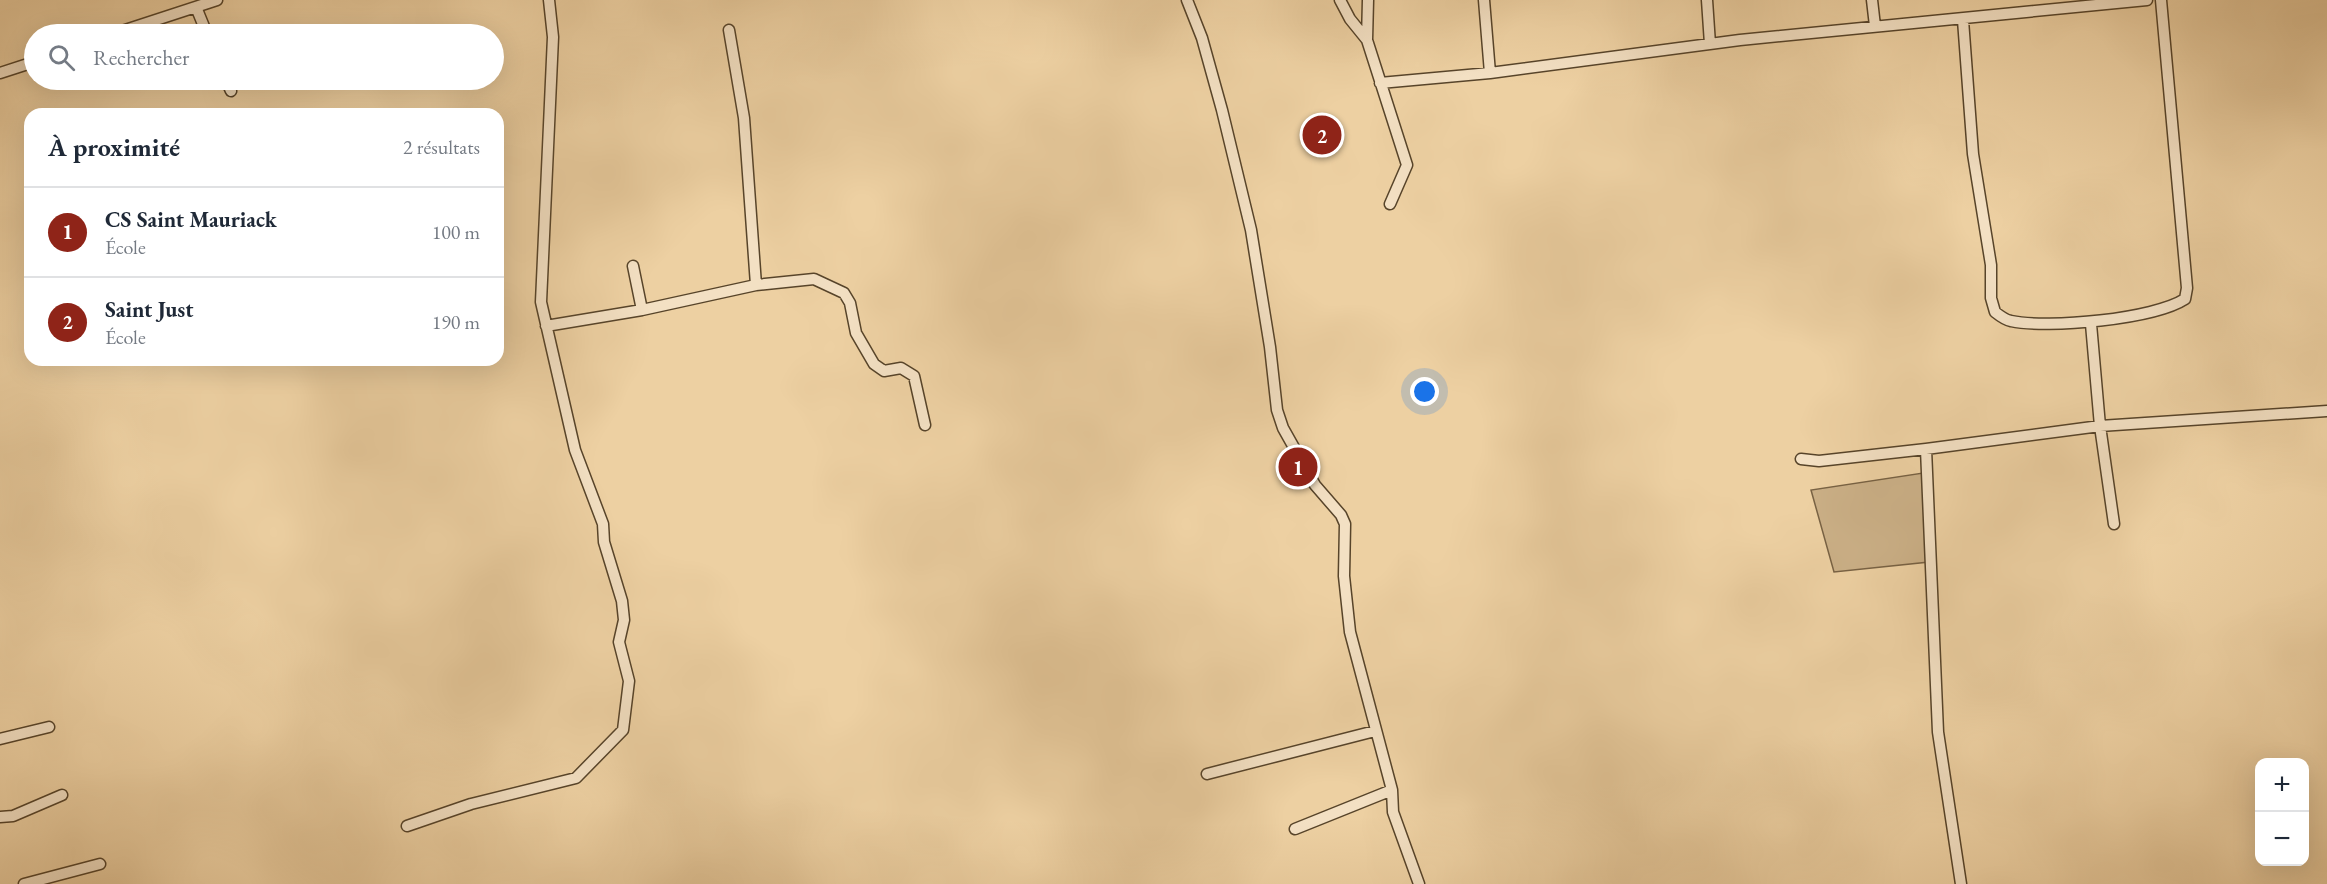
<!DOCTYPE html>
<html lang="fr">
<head>
<meta charset="utf-8">
<style>
	:root { --surface:#fff; --page:#f6f6f7; --text:#1f2937; --muted:#747a83; --line:#e0e1e3; --accent:#8f2418 }
	body { margin:0; font-family:"EB Garamond",serif; background:var(--page); color:var(--text) }
	.controls { position:absolute; right:18px; bottom:18px; display:grid; overflow:hidden; border-radius:12px; box-shadow:0 6px 24px #0002 }
	.controls button { width:54px; height:54px; display:grid; place-items:center; padding:0; border:0; border-bottom:2px solid var(--line); background:var(--surface); color:var(--text); font:30px sans-serif }
	.you { position:absolute; left:1425px; top:392px; width:21px; height:21px; margin:-15px; border:4px solid #fff; border-radius:50%; background:#1a73e8; box-shadow:0 0 0 9px #1a73e833 }
	.badge { display:grid; place-items:center; width:39px; height:39px; border-radius:50%; background:var(--accent); color:#fff; font-size:20px; font-weight:700 }
	.pin { position:absolute; translate:-50% -50%; border:3px solid #fff; box-shadow:0 2px 6px #0006 }
	.list { margin:0; padding:0; list-style:none }
	h2 { display:flex; justify-content:space-between; align-items:center; height:78px; margin:0; padding:0 24px; font-size:26px }
	h2 small { font-size:20px; font-weight:400; color:var(--muted) }
	.list li { display:grid; grid-template-columns:39px 1fr auto; gap:18px; align-items:center; box-sizing:border-box; height:90px; padding:0 24px; border-top:2px solid var(--line) }
	.list b { display:block; font-size:22px; white-space:nowrap }
	.list p { margin:0; font-size:20px; white-space:nowrap; color:var(--muted) }
	.list em { font-size:20px; font-style:normal; color:var(--muted) }
	.icon { flex:none; width:33px; height:33px; fill:none; stroke:currentColor; stroke-width:2; stroke-linecap:round; stroke-linejoin:round }
	.map { position:relative; flex:none; width:2327px; height:884px; overflow:hidden }
	.search { position:absolute; background:var(--surface); box-shadow:0 6px 24px #0002; left:24px; top:24px; width:480px; height:66px; display:flex; align-items:center; gap:15px; box-sizing:border-box; padding:0 21px; border-radius:33px; color:var(--muted); font-size:22px }
	.panel { position:absolute; background:var(--surface); box-shadow:0 6px 24px #0002; left:24px; top:108px; width:480px; height:258px; border-radius:18px }
	.map>svg:first-child { display:block }
</style>
</head>
<body>
<div class="map">
<svg width="2327" height="884" viewBox="0 0 2327 884">
	<rect width="100%" height="100%" fill="#edd0a2"/>
	<filter id="stains"><feTurbulence type="fractalNoise" baseFrequency=".00333" numOctaves="4"/><feColorMatrix values="0 0 0 0 .2 0 0 0 0 .09 0 0 0 0 .02 0 0 0 .5 -.17"/></filter>
	<radialGradient id="worn" r=".72"><stop offset=".6" stop-color="#630" stop-opacity="0"/><stop offset="1" stop-color="#630" stop-opacity=".3"/></radialGradient>
	<path fill="#cbb087" stroke="#786244" stroke-width="1.5" d="M1923,473l6,89 -95,10 -23,-82z"/>
	<g fill="none" stroke-linecap="round" stroke-linejoin="round">
		<g stroke="#57442a" stroke-width="13">
			<path id="minor" d="M1187,0l15,38 20,72 29,120 19,117 7,63 6,18 32,57 26,30 4,9 -1,52 6,56 42,158 1,22 26,72
				M1340,0l10,19 17,21
				M1368,0l-1,40 40,125 -17,39
				M1484,0l6,73
				M1707,0l3,44
				M1872,0l3,26
				M196,7l11,27
				M1963,20l10,134 18,111v33l4,14c5,4 10,8 16,9 37,8 143,-2 174,-22l2,-11 -26,-288
				M729,30l15,88 12,167
				M113,34l104,-34
				M0,73l34,-11
				M226,80l5,11
				M1380,83l110,-10 250,-33 407,-40
				M633,266l9,44
				M2091,324l9,102 14,98
				M546,326l96,-16 114,-25 58,-6 30,14 6,10 6,30 18,31 10,7 17,-3 13,8 11,49
				M1926,449l12,283 23,152
				M1801,459l18,2 107,-12 174,-23 227,-15
				M0,739l49,-12
				M1207,774l168,-43
				M0,817l13,-1 49,-21
				M407,826l64,-22 105,-26 47,-48 6,-49 -10,-39 5,-22 -2,-19 -18,-59 -1,-18 -28,-74 -34,-148 12,-265 -4,-37
				M1295,829l97,-39
				M24,884l76,-20"/>
		</g>
		<use href="#minor" stroke="#f3e0c3" stroke-width="10"/>
	</g>
	<rect width="100%" height="100%" filter="url(#stains)"/>
	<rect width="100%" height="100%" fill="url(#worn)"/>
</svg>
<div class="controls">
<button>+</button>
<button>−</button>
</div>
<div class="you"></div>
<div class="pin badge" style="left:1298px;top:467px">1</div>
<div class="pin badge" style="left:1322px;top:135px">2</div>
<div class="search"><svg class="icon" aria-label="search" viewBox="0 0 24 24"><circle cx="10" cy="10" r="6"/><path d="M15 15l6 6"/></svg>Rechercher</div>
<section class="panel">
<h2>À proximité<small>2 résultats</small></h2>
<ul class="list">
<li><span class="badge">1</span><div><b>CS Saint Mauriack</b><p>École</p></div><em>100 m</em></li>
<li><span class="badge">2</span><div><b>Saint Just</b><p>École</p></div><em>190 m</em></li>
</ul>
</section>
</div>
</body>
</html>
